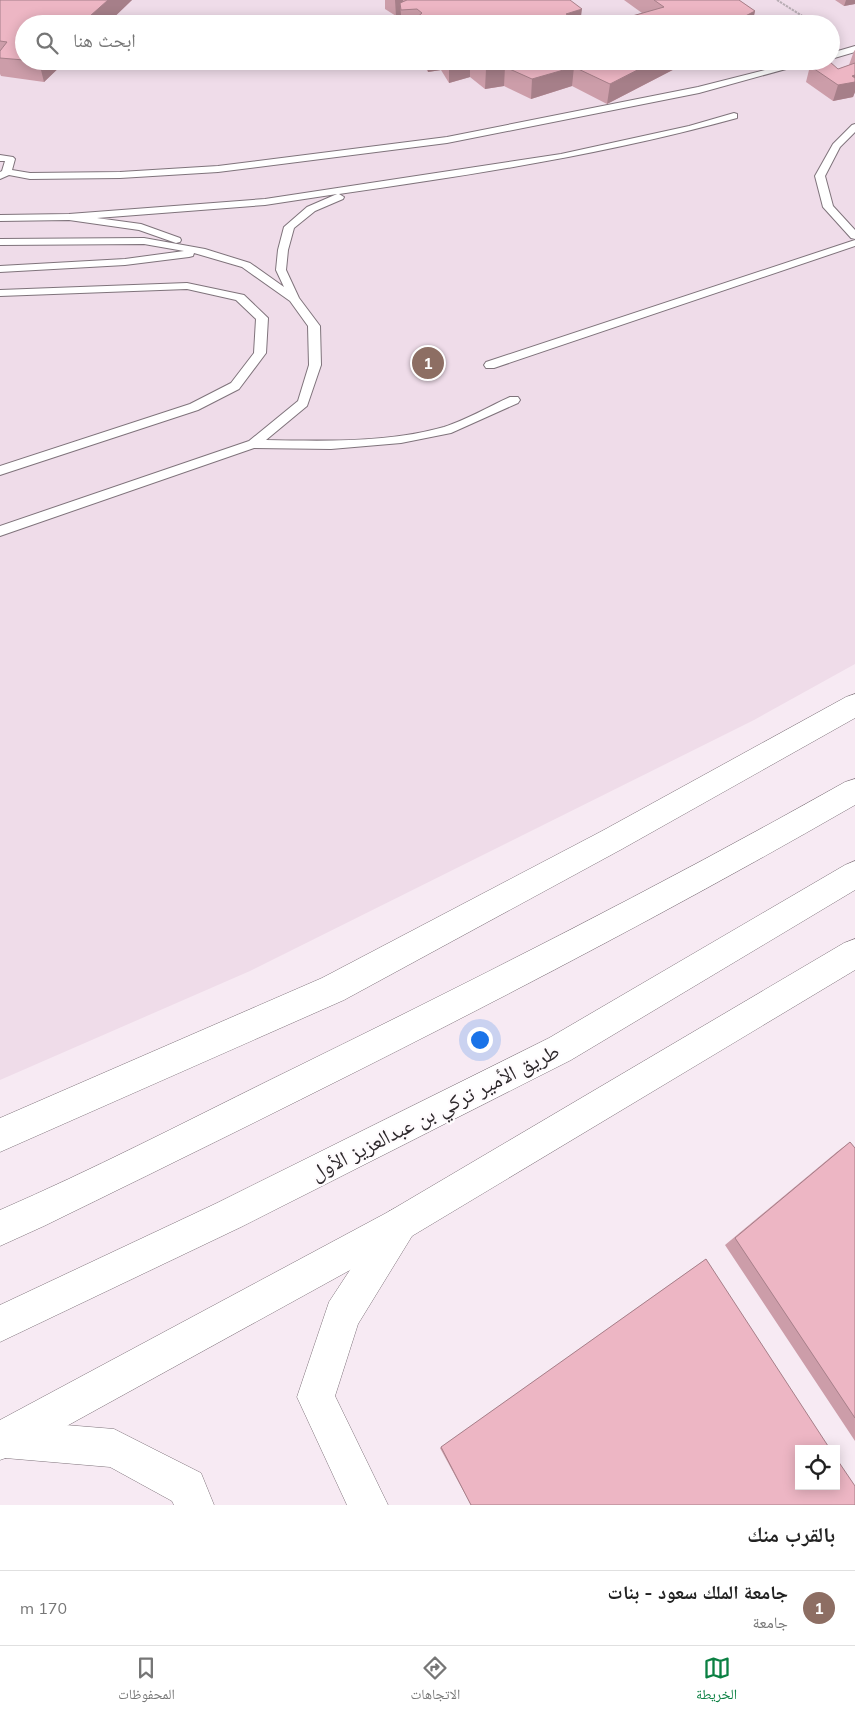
<!DOCTYPE html>
<html lang="ar">
<head>
<meta charset="utf-8">
<style>
	:root { --surface:#fff; --page:#f2f2f2; --text:#222; --muted:#767676; --line:#e0e0e0; --accent:#0b8043 }
	body { margin:0; font-family:Mulish,"Noto Naskh Arabic",sans-serif; background:var(--page); color:var(--text); direction:rtl }
	.controls { position:absolute; right:15px; bottom:15px; display:grid; overflow:hidden; border-radius:0px; box-shadow:0 2px 12px #0003 }
	.controls button { width:45px; height:45px; display:grid; place-items:center; padding:0; border:0; border-bottom:1px solid var(--line); background:var(--surface); color:var(--text); font:25px sans-serif }
	.you { position:absolute; left:479px; top:1039px; width:18px; height:18px; margin:-12px; border:4px solid #fff; border-radius:50%; background:#1a73e8; box-shadow:0 0 0 8px #1a73e833 }
	.badge { display:grid; place-items:center; width:32px; height:32px; border-radius:50%; background:var(--accent); color:#fff; font-size:16px; font-weight:700 }
	.pin { position:absolute; translate:-50% -50%; border:2px solid #fff; box-shadow:0 1px 5px #0006 }
	.list { margin:0; padding:0; list-style:none }
	h2 { display:flex; justify-content:space-between; align-items:center; height:65px; margin:0; padding:0 20px; font-size:21px }
	h2 small { font-size:16px; font-weight:400; color:var(--muted) }
	.list li { display:grid; grid-template-columns:32px 1fr auto; gap:15px; align-items:center; box-sizing:border-box; height:75px; padding:0 20px; border-top:1px solid var(--line) }
	.list b { display:block; font-size:19px; white-space:nowrap }
	.list p { margin:0; font-size:16px; white-space:nowrap; color:var(--muted) }
	.list em { font-size:16px; font-style:normal; color:var(--muted) }
	.icon { flex:none; width:28px; height:28px; fill:none; stroke:currentColor; stroke-width:2; stroke-linecap:round; stroke-linejoin:round }
	.map { position:relative; flex:none; width:855px; height:1505px; overflow:hidden; direction:ltr }
	.search { position:absolute; background:var(--surface); box-shadow:0 2px 12px #0003; left:15px; right:15px; top:15px; height:55px; display:flex; align-items:center; gap:12px; box-sizing:border-box; padding:0 18px; border-radius:28px; color:var(--muted); font-size:19px }
	.sheet { height:140px; background:var(--surface) }
	nav { display:flex; justify-content:space-around; align-items:center; box-sizing:border-box; height:70px; border-top:1px solid var(--line); background:var(--surface); font-size:14px; color:var(--muted) }
	nav a { display:grid; justify-items:center; gap:2px }
	nav .on { color:var(--accent) }
	.map>svg:first-child { display:block }
</style>
</head>
<body>
<div class="map">
<svg width="855" height="1505" viewBox="0 0 855 1505">
	<rect width="100%" height="100%" fill="#f7eaf3"/>
	<path fill="#efdce9" fill-rule="evenodd" d="M0,0h855v664l-101,56 -504,251 -250,109zM24,24h807v37h-807z"/>
	<g fill="none" stroke-linecap="round" stroke-linejoin="round">
		<g stroke="#7f737b" stroke-width="2">
			<path id="service" d="M855,46v6l-24,7v-6z
				M800,61h15l-116,32 -252,50 -229,29 -98,6 -90,1 -21,-4 -9,4v-7l2,-1 3,-10h-5v-6l13,2 2,2 -3,11 18,3 90,-1 98,-6 229,-29 251,-50z
				M734,113l3,1v4c-130,36 -264,57 -398,76l5,3 -1,2 -28,12 -21,17 -6,22 -2,20 13,28 21,28 1,39 -14,41 -41,34c57,1 122,3 178,-13 22,-7 44,-20 66,-30h8l2,3 -2,3 -67,30 -50,10 -70,6 -77,-1 -254,88v-10l249,-85 49,-40 11,-36 -1,-39 -18,-25 -48,-34 -48,-14 -1,3 -4,1 -64,8 -125,7v-6l125,-7 59,-8 -40,-7 -144,1v-6l144,-1 61,11 45,14 34,24 -8,-17 2,-20 6,-23 23,-20 30,-13 -72,11 -168,13 44,6 39,14 1,2 -1,2 -4,1 -37,-13 -70,-10 -69,1v-6l69,-1 196,-15 296,-45 128,-28z
				M855,124v8l-15,15 -15,29 8,30 22,24v9l-4,-1 -28,-31 -8,-31 18,-32 19,-19z
				M855,240v6l-361,122h-8l-2,-3 2,-3z
				M187,283l57,12 24,23 -2,35 -27,36 -41,21 -198,65v-9l190,-62 41,-21 23,-30 2,-34 -20,-19 -49,-11 -187,7v-6z"/>
		</g>
		<g stroke="#7f737b" stroke-width="1">
			<path id="tertiary" d="M400,1206l12,6 6,12 -6,12 -54,88 -23,72 53,109h-41l-50,-108 32,-95 59,-90z
				M5,1420l109,9 87,44 13,32h-40l-2,-4 -62,-34 -105,-9 -5,-2v-34z"/>
		</g>
		<g stroke="#7f737b" stroke-width="1">
			<path id="secondary" d="M855,694v24l-233,131 -278,151 -344,152v-34l322,-140 280,-147 244,-134z
				M855,939v31l-443,266 -398,219 -14,5v-40l388,-208 456,-269z"/>
		</g>
		<g stroke="#7f737b" stroke-width="1">
			<path id="primary" d="M855,779v26c-264,152 -537,287 -811,421l-44,20v-36c92,-40 181,-86 270,-130 194,-95 387,-192 575,-298z
				M855,861v29l-284,170 -330,167 -241,115v-37l217,-102 332,-165 296,-173z"/>
		</g>
		<path stroke="#b8adb4" stroke-width="2" stroke-dasharray="2.5 1" stroke-linecap="butt" d="M777,0l38,24"/>
		<use href="#service" fill="#fff" fill-rule="evenodd"/>
		<use href="#tertiary" fill="#fff" fill-rule="evenodd"/>
		<use href="#secondary" fill="#fff" fill-rule="evenodd"/>
		<use href="#primary" fill="#fff" fill-rule="evenodd"/>
	</g>
	<path fill="#cc9da9" d="M0,0h132l-25,24h-83v37h42l-22,21 -43,-6 -1,-2z
		M385,0h185l11,21 4,3h-184v-9l-5,1 -11,-7z
		M624,0h115l16,11 -3,13h-148l38,-11z
		M835,0h20v4l-11,2z
		M855,50v42l-2,5 -20,4 -27,-19 4,-16 28,3 11,-4 5,-14z
		M421,61h269l-83,43 -35,-18 -41,13 -27,-13 -19,3 -15,-12 -21,6 -8,-13 -13,2z
		M850,1142l5,6v293l-130,-196 113,-94z
		M706,1259l149,246h-384l-31,-57z"/>
	<path fill="#a67f89" d="M108,0h24l-25,24h-26z
		M395,0h8v10l-3,-7 1,12 -5,1z
		M846,0h9v4l-11,2z
		M582,9l-2,15 -14,-10z
		M755,11l-3,13h-22z
		M40,61h26l-22,21 -5,-20z
		M428,61h13v9l-13,2z
		M457,61h13v16l-21,6v-19z
		M655,61h35l-83,43 3,-20z
		M505,67l-1,19 -19,3 1,-20z
		M574,67l-2,19 -41,13 1,-20z
		M855,75v17l-2,5 -20,4 5,-16 14,-9z"/>
	<path fill="#edb6c4" stroke="#a67f89" d="M0,0h108l-27,24h-57v36l-24,-2v-7l7,-9 -7,-1z
		M407,0h163l12,9 -16,5 19,10h-167l-4,-4 8,-7 -5,-4 -16,1 -1,-7z
		M654,0h85l16,11 -25,13h-126l60,-17z
		M448,61h9l-8,3z
		M476,61h179l-45,23 -36,-17 -42,12 -27,-12 -19,2z
		M830,62l8,7 17,-6v12l-3,1 3,2v4l-17,3 -28,-19z
		M850,1142l5,6v270l-120,-180z
		M706,1259l124,190h-31v37h37v-28l19,28v19h-384l-30,-58z"/>
	<g text-anchor="middle" stroke-width="4.5" stroke-linejoin="round" paint-order="stroke">
		<g font-size="21" fill="#2e292c" stroke="#fefbfd">
			<text transform="translate(435 1112) rotate(-27)" y="7">طريق الأمير تركي بن عبدالعزيز الأول</text>
		</g>
	</g>
</svg>
<div class="controls">
<button><svg class="icon" aria-label="locate" viewBox="0 0 24 24"><circle cx="12" cy="12" r="6"/><path d="M12 2v4M12 18v4M2 12h4M18 12h4"/></svg></button>
</div>
<div class="you"></div>
<div class="pin badge" style="left:428px;top:363px;background:#8d6e63">1</div>
<div class="search"><svg class="icon" aria-label="search" viewBox="0 0 24 24"><circle cx="10" cy="10" r="6"/><path d="M15 15l6 6"/></svg>ابحث هنا</div>
</div>
<section class="sheet">
<h2>بالقرب منك<small></small></h2>
<ul class="list">
<li><span class="badge" style="background:#8d6e63">1</span><div><b>جامعة الملك سعود - بنات</b><p>جامعة</p></div><em>170 m</em></li>
</ul>
</section>
<nav>
<a class="on"><svg class="icon" aria-label="map" viewBox="0 0 24 24"><path d="M3 6l6-2 6 2 6-2v14l-6 2-6-2-6 2zM9 4v14M15 6v14"/></svg>الخريطة</a>
<a><svg class="icon" aria-label="directions" viewBox="0 0 24 24"><path d="M12 3l9 9-9 9-9-9zM9 14v-3h6M13 9l2 2-2 2"/></svg>الاتجاهات</a>
<a><svg class="icon" aria-label="saved" viewBox="0 0 24 24"><path d="M7 4h10v16l-5-4-5 4z"/></svg>المحفوظات</a>
</nav>
</body>
</html>
